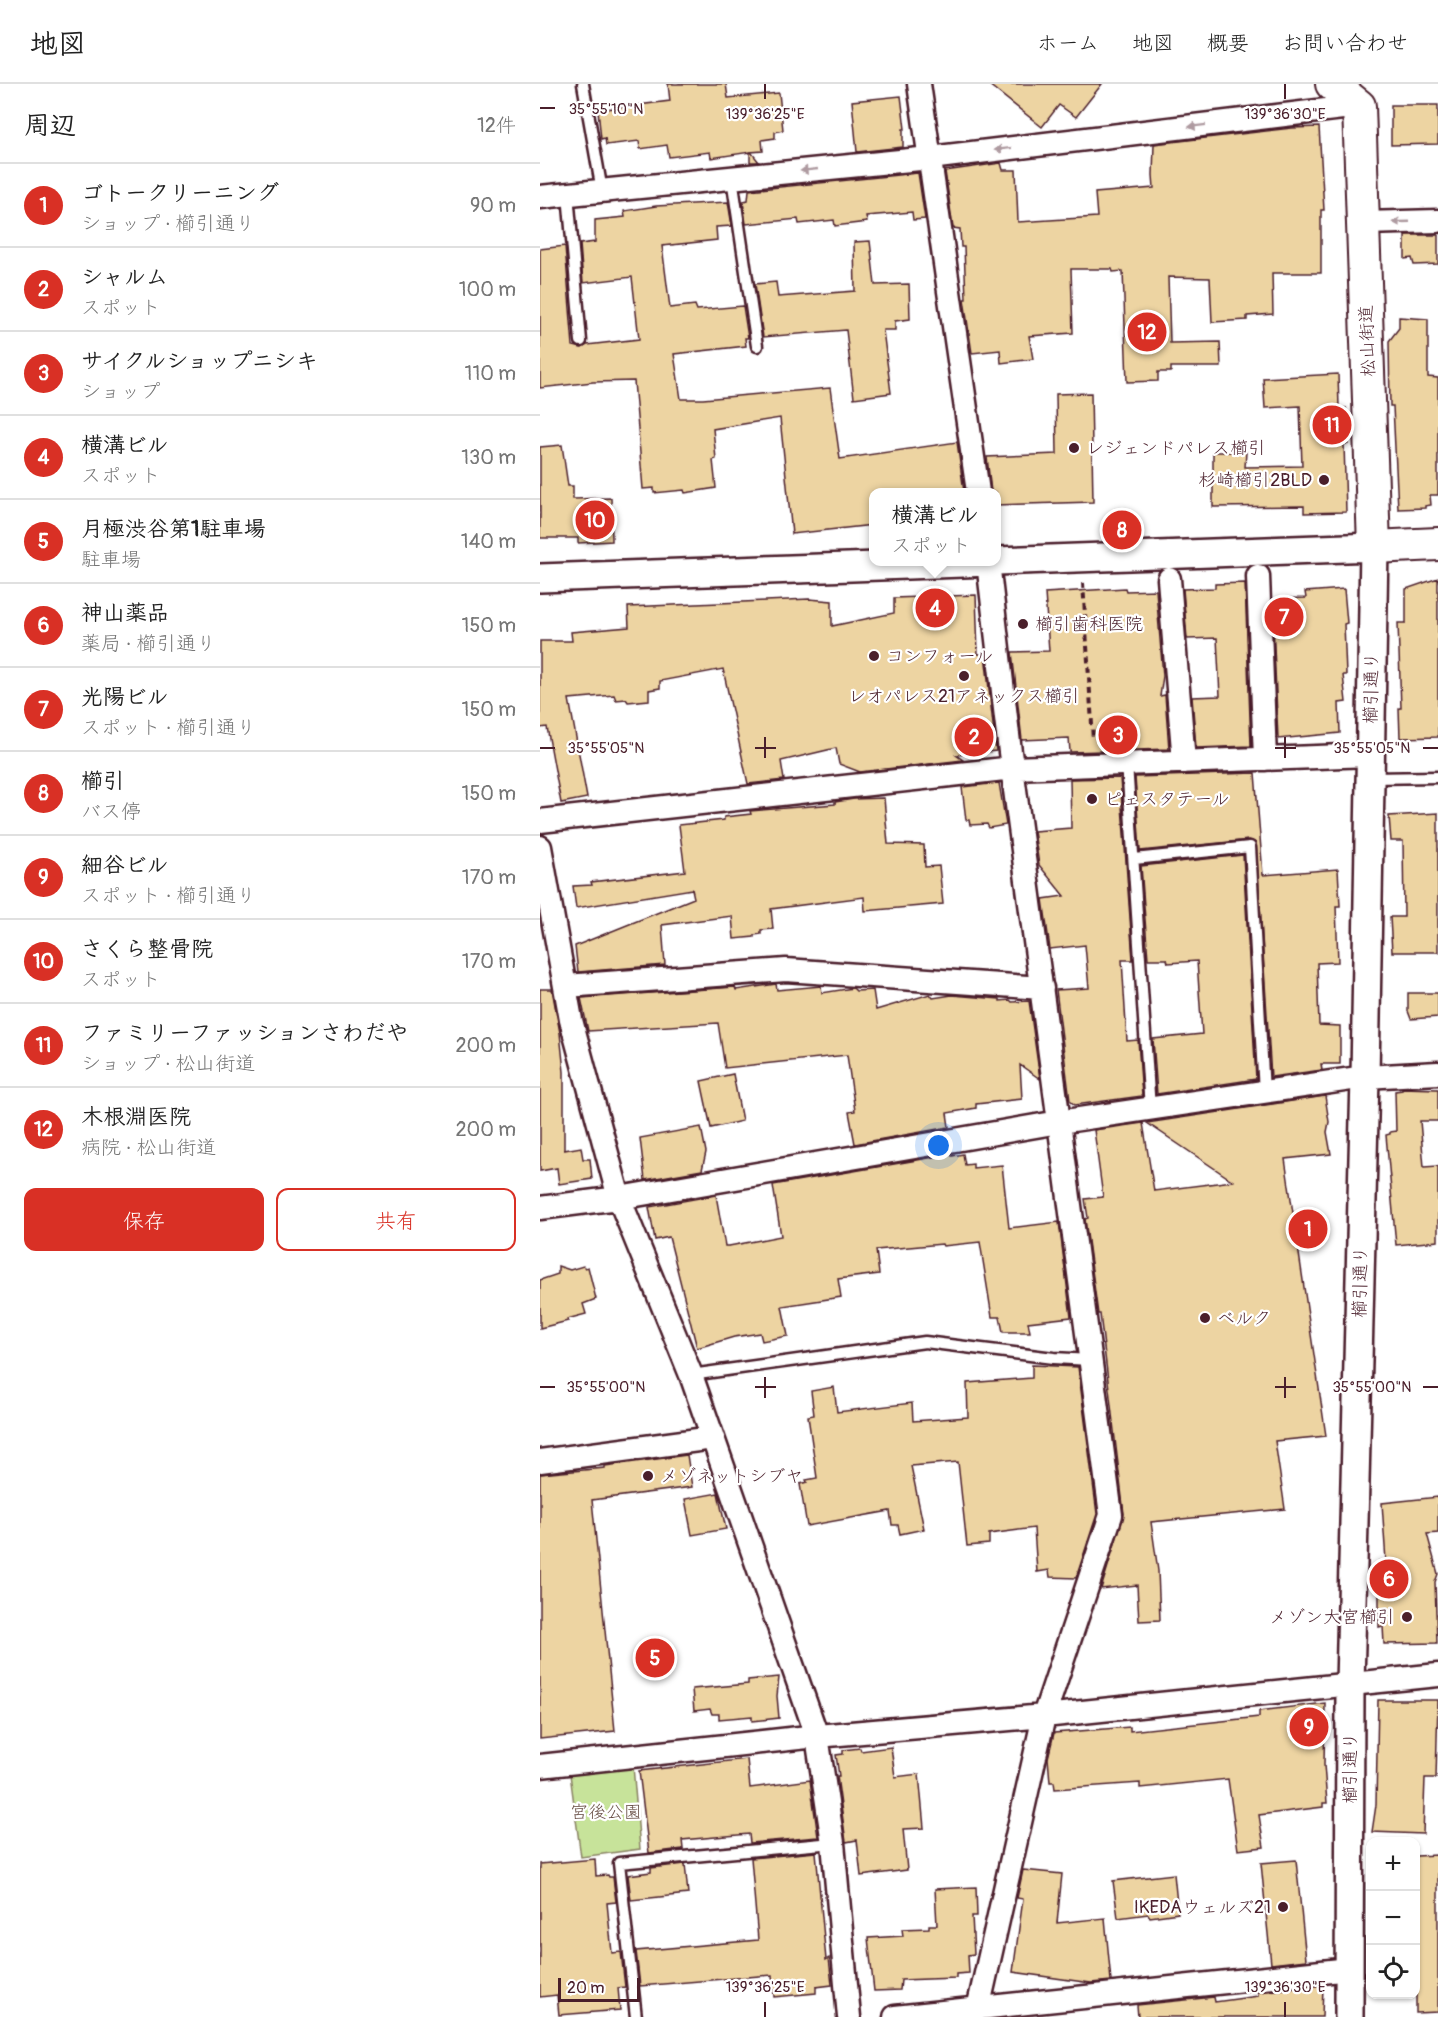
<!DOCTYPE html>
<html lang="ja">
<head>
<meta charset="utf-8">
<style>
	:root { --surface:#fff; --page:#f6f6f6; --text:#222; --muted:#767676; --line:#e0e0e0; --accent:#d93025 }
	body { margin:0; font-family:Pangolin,"Klee One",sans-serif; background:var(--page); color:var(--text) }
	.controls { position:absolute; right:18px; bottom:18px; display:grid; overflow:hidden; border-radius:12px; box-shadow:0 2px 4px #0004 }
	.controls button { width:54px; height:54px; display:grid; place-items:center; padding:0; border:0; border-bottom:2px solid var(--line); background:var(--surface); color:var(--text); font:30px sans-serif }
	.scale { position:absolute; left:18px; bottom:15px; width:82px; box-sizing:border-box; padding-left:6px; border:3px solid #4a1f2b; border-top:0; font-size:16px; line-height:21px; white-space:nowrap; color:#4a1f2b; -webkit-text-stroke:4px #fff; paint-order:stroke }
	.you { position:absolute; left:399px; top:1062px; width:21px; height:21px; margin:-15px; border:4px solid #fff; border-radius:50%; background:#1a73e8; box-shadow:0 0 0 9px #1a73e833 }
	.badge { display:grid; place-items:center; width:39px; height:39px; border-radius:50%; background:var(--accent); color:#fff; font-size:20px; font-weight:700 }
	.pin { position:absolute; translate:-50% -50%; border:3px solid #fff; box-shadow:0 2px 6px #0006 }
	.popup { position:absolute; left:329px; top:404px; width:132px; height:78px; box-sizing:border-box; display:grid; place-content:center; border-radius:12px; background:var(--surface); filter:drop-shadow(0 2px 4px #0005); font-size:20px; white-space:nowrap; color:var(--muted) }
	.popup b { font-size:22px; color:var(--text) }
	.popup::after { content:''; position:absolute; left:50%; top:100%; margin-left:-12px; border:12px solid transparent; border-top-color:var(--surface) }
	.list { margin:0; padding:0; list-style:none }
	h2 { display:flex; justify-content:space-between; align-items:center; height:78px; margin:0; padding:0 24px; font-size:26px }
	h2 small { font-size:20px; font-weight:400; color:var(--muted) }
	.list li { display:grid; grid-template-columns:39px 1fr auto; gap:18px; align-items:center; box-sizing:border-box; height:84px; padding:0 24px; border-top:2px solid var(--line) }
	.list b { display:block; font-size:22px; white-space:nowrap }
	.list p { margin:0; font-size:20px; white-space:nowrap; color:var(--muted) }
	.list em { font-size:20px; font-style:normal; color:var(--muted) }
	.actions { display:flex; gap:12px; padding:18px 24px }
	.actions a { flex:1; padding:14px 0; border:2px solid var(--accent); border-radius:12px; text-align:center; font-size:21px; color:var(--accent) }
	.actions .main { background:var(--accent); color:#fff }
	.icon { flex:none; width:33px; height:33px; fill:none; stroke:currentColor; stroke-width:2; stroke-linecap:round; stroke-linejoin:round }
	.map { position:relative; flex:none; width:898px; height:1933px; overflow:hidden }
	header { display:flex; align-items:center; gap:36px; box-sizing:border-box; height:84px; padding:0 30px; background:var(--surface); border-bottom:2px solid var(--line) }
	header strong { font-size:28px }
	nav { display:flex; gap:33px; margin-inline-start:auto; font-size:21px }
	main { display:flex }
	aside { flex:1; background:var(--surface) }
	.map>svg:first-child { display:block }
</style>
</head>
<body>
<header>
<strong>地図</strong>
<nav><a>ホーム</a><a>地図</a><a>概要</a><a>お問い合わせ</a></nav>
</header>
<main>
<aside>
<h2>周辺<small>12件</small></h2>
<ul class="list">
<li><span class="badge">1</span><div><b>ゴトークリーニング</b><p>ショップ · 櫛引通り</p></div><em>90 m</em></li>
<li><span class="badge">2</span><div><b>シャルム</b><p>スポット</p></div><em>100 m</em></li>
<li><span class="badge">3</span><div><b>サイクルショップニシキ</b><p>ショップ</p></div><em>110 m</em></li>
<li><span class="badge">4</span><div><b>横溝ビル</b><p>スポット</p></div><em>130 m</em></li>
<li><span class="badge">5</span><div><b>月極渋谷第1駐車場</b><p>駐車場</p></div><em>140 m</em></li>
<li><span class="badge">6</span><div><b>神山薬品</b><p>薬局 · 櫛引通り</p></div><em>150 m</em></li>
<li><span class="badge">7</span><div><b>光陽ビル</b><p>スポット · 櫛引通り</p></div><em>150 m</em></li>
<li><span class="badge">8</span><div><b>櫛引</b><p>バス停</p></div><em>150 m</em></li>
<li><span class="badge">9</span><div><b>細谷ビル</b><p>スポット · 櫛引通り</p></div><em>170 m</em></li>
<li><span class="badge">10</span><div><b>さくら整骨院</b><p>スポット</p></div><em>170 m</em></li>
<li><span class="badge">11</span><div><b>ファミリーファッションさわだや</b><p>ショップ · 松山街道</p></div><em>200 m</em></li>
<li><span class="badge">12</span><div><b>木根淵医院</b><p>病院 · 松山街道</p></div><em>200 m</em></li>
</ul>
<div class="actions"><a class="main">保存</a><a>共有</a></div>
</aside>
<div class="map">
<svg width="898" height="1933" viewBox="0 0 898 1933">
	<rect width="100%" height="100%" fill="#fff"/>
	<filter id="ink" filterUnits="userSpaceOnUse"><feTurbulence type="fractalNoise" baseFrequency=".0167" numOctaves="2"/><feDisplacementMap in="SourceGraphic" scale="12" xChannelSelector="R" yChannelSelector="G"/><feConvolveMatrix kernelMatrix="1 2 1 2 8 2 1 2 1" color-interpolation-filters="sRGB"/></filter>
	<g filter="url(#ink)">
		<path fill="#c7e39a" stroke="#888162" stroke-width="1.5" d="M93,1682l7,83 -59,8 -11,-83z"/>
		<path fill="#edd4a2" stroke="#4a1f2b" stroke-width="1.5" d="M128,0h58l2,14 51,-5 4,37 -8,2v6l-13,2 1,11 -12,1 8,10h-9v-10l-39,6 -1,-6 -41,5 -2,-12 -27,4 -1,-8 -33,4 -1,-7 -4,1 -3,-29 72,-9z
			M448,0h114l-26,33 -17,-12 -17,22z
			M361,12l4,33h-2v18l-46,5 -5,-51z
			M851,21h47v39l-47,1z
			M779,43l5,83h-3v63h-49l1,41 -26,2v4l-35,2 -2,-44 -42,-1 2,66 50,-1 1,25h-50v5h-13v9l-31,1 -4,-111 -10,1 -1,-3h-41l2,64 -44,3 4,23 -32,4 -1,-13 -28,3 -8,-54h2l-2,-52h-3l-1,-18 -7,-1 -8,-57 56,-8 2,7h13l2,52 79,-5 -2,-24 59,-5 -1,-13 1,-31 138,-16z
			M378,89l7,46 -12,1 -1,-8 -46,4 1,6 -32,4 -1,-6 -35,4 -1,-5 -52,5 -3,-23 5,-1 1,-10z
			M188,118l4,24 -16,1 1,13 -55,6 8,62 25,-3 2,5 46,-4 5,32h-3l1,8 -72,8 7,45h22l127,-11 10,71 117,-17 7,50h-91v33l-81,9 -12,-116 -67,11 3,30 -3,1 3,28 -31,5 -1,-3 -30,3v-5l-11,1 -9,-108 -41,1 -53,6v-139l25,-3 8,100 9,2 5,-3 52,-6 -7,-62 -49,6 -3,-39 15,-2v-22l30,-3 -1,-6 32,-5z
			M865,151h33v29l-24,1 -2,-7 -7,1z
			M330,157l5,44 34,-1 1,35 -15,2v9h-12l8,63 -37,5 -8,-68 -83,7 -8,-53 21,-2 2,15 77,-6 -1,-49z
			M859,233l29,2v58l10,1v117h-8l1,10 -6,1v2l-27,1 -5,-103h-3l-1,-65 10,-13z
			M798,290l1,34h7l2,36h-4l2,68 -42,1v-7l-91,1v-55h33l-1,15 57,-1 -2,-60 -35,2 -2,-30z
			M551,309l2,109 -97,3v-13h-5l-4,-35 70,-3 -1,-60z
			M22,361l6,41h5v13l38,-1 1,43 -34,2v-5h-38v-91z
			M898,494v159l-38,1 -1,-30h2l-3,-85h8v-34z
			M705,499l6,163 -55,2 -4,-51 28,-1 -3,-58 -30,1 -4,-50 32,-1v-4z
			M585,504l1,3 30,-1 7,86 -3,20 5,-1 4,54 -99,3 -1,-14 -47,2 -10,-88 37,-1 -4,-58z
			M804,505l3,34 -3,1 2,51h-3l3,27 -7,1 1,30 -62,6 -6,-140 34,-1 -1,-6z
			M436,511l2,59h7l11,97 -40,4 7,5 -103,12 -21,-8 -3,-16 -55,13 3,19 -36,4 -25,-115 -63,12v7l-11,2v10l-21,2 -2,-3 -10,1 -2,-5 -45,4 18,99 -26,5 -14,-76 -7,1v-87h32l-1,-9 58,-5 -1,-20 181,-8 23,2v25l62,-13v-15z
			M715,689l8,102 75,-6 2,37h-4l2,56 -21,1 2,62 21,1v38h-19l1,6 -51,7 -15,-234 -7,-3 -109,11 -5,-74z
			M580,694l13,182h-11l5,81 11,-1 4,56 -67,9 -5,-4 -14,-111 33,-2 -4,-43 -35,4 -7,-50 21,-3 -25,-31 -5,-34 37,-3 -1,-49z
			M459,699l7,42 -17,3 -2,-4 -17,1 -1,-5h-3l-4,-33z
			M344,714l4,46 36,1 1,22 14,-1 4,38 -78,7 -1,-14 -93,12 2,20 -12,1v4l-7,1v2l-20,2 -2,-23 -70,9 3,40 -87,7 -3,-26 119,-48 -2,-9 -116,19 -3,-22 19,-1 -1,-3 94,-11 -6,-46 45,-5v-3l27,-3 -1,-3 85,-7v-2l19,-3z
			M898,729v139h-46l-2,-35h14l-1,-76h-12l-2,-25z
			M703,771l13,224 -99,15 -4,-55 49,-5 -5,-73 -29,2 -1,-4h-19l-7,-93z
			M236,900l1,6 44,-4 1,7 31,-5 3,3 17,-1 3,20 54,-16 3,4 19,-3 48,4v2l10,-1 2,2 17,-1 11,78 -20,-14 2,34 -46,5v4l-29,5 2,14 -94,17 -6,-32 6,-1 -8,-56 -122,13 -7,-45 -130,8 -7,-33 154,-11 1,3z
			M0,905h12l8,44 4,39v78l17,-3 2,12h7l2,20 -33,5 -2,-16 -17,3z
			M868,909h30v24l-27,2 -3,-8z
			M193,990l9,47 -31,7 -10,-47z
			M862,1004l36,1v32h-18l4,46 14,-1v75l-42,4 -10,-110 4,-1v-2l6,-1 -1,-40 7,-1z
			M785,1012l4,26 -2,10 4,22 -46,5 41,277 -51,5 10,68 -134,13 7,49 2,49 -21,1 -2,-36 -36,4 23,-75 -24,-200h-2l-13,-95 3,-1 -3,-19 18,-2 -9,-67 49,-7 11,68 79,-10 -86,-58z
			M161,1043l5,25 -4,18 -57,10 -5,-42z
			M412,1070v2l11,-2 2,11 8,-1v4l29,-3 7,63 50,-6 12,95 -43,5 2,10h-27l-3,-15h-8l-12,-75 -37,4 -1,-2 -66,6 3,24 -41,5 3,18 -59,9 6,30 -26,5 -2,-8 -26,4 -37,11 -28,-111 -14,3 -6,-33 67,-12 9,51h4l52,-10 -8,-51z
			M18,1182l12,4 13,-4 2,2 3,-1 8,32 -13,5 3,10 -19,5 1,2 -28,7v-48l18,-6z
			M492,1281l46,2 19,147 -21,64 -26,-1 -1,-7 -12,2 -3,-44 -45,6v10l-22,2 -9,-84 -47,4 13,63 -24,5 -2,-9h-6l-2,-14 -83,15 -7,-42 7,-2 -1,-2 11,-2 -9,-62 6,-1 -3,-24 23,-4 3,25 75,-9 1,18 55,-4 -1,-34 65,-5z
			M147,1371l5,32 -100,13 23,231 -75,8v-265l65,-6v-2z
			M178,1409l8,36 -34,6 -7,-36z
			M898,1413v36l-11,1 11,40 -3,8 2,61 -53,1 -1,-18 -4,1v-66h7l-4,-58z
			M239,1593l-2,19 2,22 -27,3v-5l-33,3v-5h-7l-2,-5 -16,2 -2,-22 56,-5v-4z
			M838,1616h60l-2,78h-11l-2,56 -51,-2 4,-27z
			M785,1619l-1,62 3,38h-4v4l-64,8 5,32 -26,3 -10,-71 -88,9v-5l-85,6 -1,-7h-4l-2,-24 6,-25 76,-6v4l129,-14v-6z
			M351,1663l4,30 24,-3 5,54 -21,1 4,41 -46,6 -4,-36 -11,2 -9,-66h2l-3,-21 7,-1v-4l17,-2 1,3z
			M207,1675l3,29 60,-8 8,57 -68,6 -1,-9 -67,6 1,9 -34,4 -10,-82z
			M276,1768l10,108 3,-2 3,27 -16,2v6l-42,4 -2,-22 -132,11 -4,-35 122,-11 -7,-82z
			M898,1771v157l-22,1v-157z
			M55,1775l1,17 12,-1 1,2h4l3,25 -9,1 5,50 9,-1 4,35 -7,1 2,22 -61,5 -2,-20 -17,2v-133z
			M756,1776l10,100 -35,4 -10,-101z
			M145,1780l3,30 -57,6 -3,-25 23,-3v-4z
			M483,1786l39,4 -5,49 48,-5 6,63 -20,2 -78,-11 10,-73 -6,-1z
			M634,1790l4,39 -28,4 -2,-3 -30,4 -5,-37z
			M436,1803l1,29h-5l2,38 -6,1 1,18 -13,1v4l-55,2 -1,10 -26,1 -6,-53 35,-2 -1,-7 27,-1v-3h8l-2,-36z
			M783,1901l-1,32h-184l-1,-12 77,-8 1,5 43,-6v-4z"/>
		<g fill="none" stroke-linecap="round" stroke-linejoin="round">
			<g stroke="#4a1f2b" stroke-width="15">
				<path id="service" d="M43,0l19,107
					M192,94l25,168
					M28,110l13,147
					M587,680l23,345
					M830,694l68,-1
					M594,775l116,-12 14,245
					M151,1291l234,-33 129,16 36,2
					M96,1933l-17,-154 214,-20"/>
			</g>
			<g stroke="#4a1f2b" stroke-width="27">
				<path id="minor" d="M379,0l59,408
					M0,113l390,-39 429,-52
					M824,139l74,-2
					M718,492l7,183
					M629,495l15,183
					M0,737l473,-53 357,-13
					M0,763l31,173 48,178 72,177 126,361 16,107 16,174
					M26,902l220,-16 256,18
					M0,1124l79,-10 440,-76 306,-45 73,-4
					M0,1377l173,-23
					M0,1682l277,-30 227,-20 394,-41
					M438,1925l66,-293 67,-201 -101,-763 -22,-190
					M355,1933l455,-48"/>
			</g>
			<g stroke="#4a1f2b" stroke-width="32">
				<path id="tertiary" d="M456,477l378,-14 -9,530 -15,607 -1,333
					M0,494l451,-16"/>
			</g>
			<g stroke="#4a1f2b" stroke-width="36">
				<path id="secondary" d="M792,0l27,22 15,441 64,-3"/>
			</g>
			<path stroke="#4a1f2b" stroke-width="4" stroke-dasharray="6 4.5" stroke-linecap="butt" d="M543,499l10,157"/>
			<use href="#service" stroke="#fff" stroke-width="10"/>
			<use href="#minor" stroke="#fff" stroke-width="22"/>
			<use href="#tertiary" stroke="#fff" stroke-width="27"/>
			<use href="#secondary" stroke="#fff" stroke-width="32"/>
		</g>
		<defs><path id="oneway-solid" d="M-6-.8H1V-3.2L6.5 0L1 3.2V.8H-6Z" transform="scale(1.5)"/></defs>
		<g fill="#ae9aa0">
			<use href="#oneway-solid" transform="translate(657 42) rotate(173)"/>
			<use href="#oneway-solid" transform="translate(463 65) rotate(173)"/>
			<use href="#oneway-solid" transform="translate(269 86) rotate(174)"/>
			<use href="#oneway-solid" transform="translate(861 138) rotate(178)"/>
		</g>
	</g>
	<path fill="none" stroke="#4a1f2b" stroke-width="2" d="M225,0v15M745,0v15M0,24h15M225,653v21M745,653v21M0,664h15M215,664h21M735,664h21M883,664h15M225,1293v21M745,1293v21M0,1303h15M215,1303h21M735,1303h21M883,1303h15M225,1918v15M745,1918v15"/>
	<g fill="#4a1f2b" stroke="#fff" stroke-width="2">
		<circle cx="534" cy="364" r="6"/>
		<circle cx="784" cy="396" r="6"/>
		<circle cx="483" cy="540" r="6"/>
		<circle cx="334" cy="572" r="6"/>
		<circle cx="424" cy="592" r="6"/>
		<circle cx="552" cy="715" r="6"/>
		<circle cx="665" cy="1234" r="6"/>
		<circle cx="108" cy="1392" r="6"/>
		<circle cx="867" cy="1533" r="6"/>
		<circle cx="743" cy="1823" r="6"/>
	</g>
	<g text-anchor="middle" stroke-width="4.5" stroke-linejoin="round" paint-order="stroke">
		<g font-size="18" fill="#4a1f2b" stroke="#fff">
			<text transform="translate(827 257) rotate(-92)" y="6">松山街道</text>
			<text transform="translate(831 604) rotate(-89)" y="6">櫛引通り</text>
			<text transform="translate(820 1198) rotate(-89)" y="6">櫛引通り</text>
			<text transform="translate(810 1684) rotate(-90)" y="6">櫛引通り</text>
		</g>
		<g font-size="18" fill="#4a1f2b" stroke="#fff" text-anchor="start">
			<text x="546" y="370">レジェンドパレス櫛引</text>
			<text x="772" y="402" text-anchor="end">杉崎櫛引2BLD</text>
			<text x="495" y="546">櫛引歯科医院</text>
			<text x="346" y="578">コンフォール</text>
			<text x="424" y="618" text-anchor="middle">レオパレス21アネックス櫛引</text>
			<text x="564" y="721">ピェスタテール</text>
			<text x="677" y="1240">ベルク</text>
			<text x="120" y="1398">メゾネットシブヤ</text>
			<text x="855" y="1539" text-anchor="end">メゾン大宮櫛引</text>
			<text x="731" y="1829" text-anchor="end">IKEDAウェルズ21</text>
		</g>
		<g font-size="18" fill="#695047" stroke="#fff">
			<text x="66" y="1734">宮後公園</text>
		</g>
	</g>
	<g font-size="15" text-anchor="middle" fill="#4a1f2b" stroke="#fff" stroke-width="4.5" stroke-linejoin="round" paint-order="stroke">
		<text x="66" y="30">35°55'10"N</text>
		<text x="225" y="35">139°36'25"E</text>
		<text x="745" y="35">139°36'30"E</text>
		<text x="66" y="669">35°55'05"N</text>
		<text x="832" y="669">35°55'05"N</text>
		<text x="66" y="1308">35°55'00"N</text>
		<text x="832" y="1308">35°55'00"N</text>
		<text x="225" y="1908">139°36'25"E</text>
		<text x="745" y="1908">139°36'30"E</text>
	</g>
</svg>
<div class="controls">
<button>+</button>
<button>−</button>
<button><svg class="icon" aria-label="locate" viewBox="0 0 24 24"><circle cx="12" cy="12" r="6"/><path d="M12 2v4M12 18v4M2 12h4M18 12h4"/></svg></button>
</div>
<div class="scale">20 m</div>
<div class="you"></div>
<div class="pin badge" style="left:768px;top:1145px">1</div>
<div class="pin badge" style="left:434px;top:653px">2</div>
<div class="pin badge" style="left:578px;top:651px">3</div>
<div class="pin badge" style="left:395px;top:524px">4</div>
<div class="popup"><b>横溝ビル</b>スポット</div>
<div class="pin badge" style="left:115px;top:1574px">5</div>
<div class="pin badge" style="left:849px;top:1495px">6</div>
<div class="pin badge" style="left:744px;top:533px">7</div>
<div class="pin badge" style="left:582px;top:446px">8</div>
<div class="pin badge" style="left:769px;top:1643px">9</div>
<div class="pin badge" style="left:55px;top:436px">10</div>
<div class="pin badge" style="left:792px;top:341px">11</div>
<div class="pin badge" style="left:607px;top:248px">12</div>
</div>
</main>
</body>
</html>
